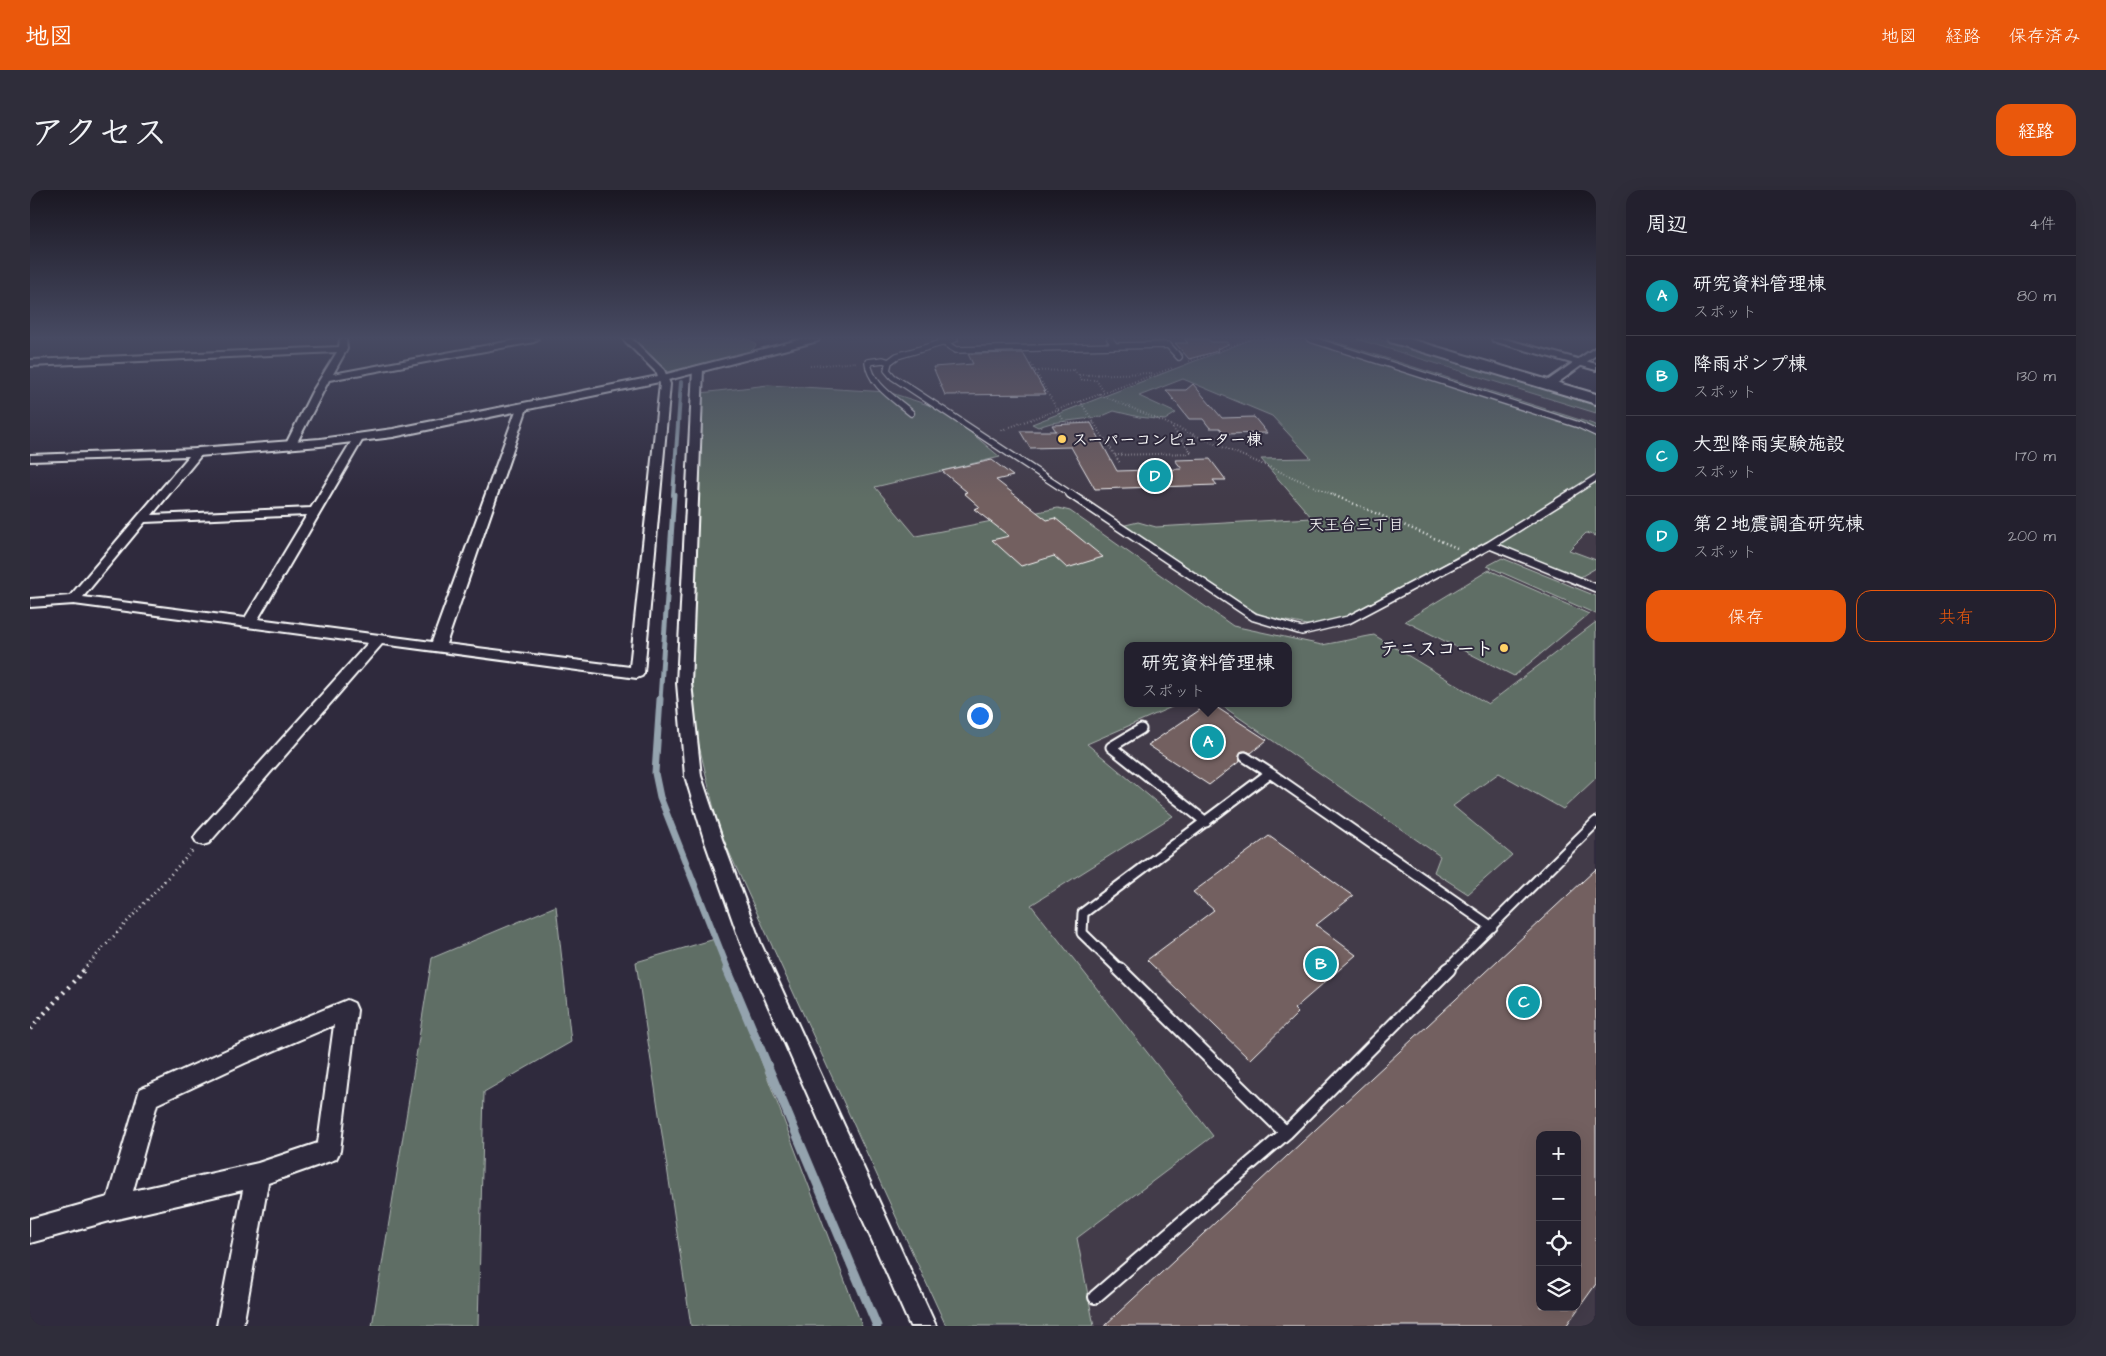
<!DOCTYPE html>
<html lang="ja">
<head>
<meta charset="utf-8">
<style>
	:root { --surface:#23202e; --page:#2f2d3a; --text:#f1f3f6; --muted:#a3a3aa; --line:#403e4a; --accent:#ea580c }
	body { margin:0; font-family:"Architects Daughter","Klee One",sans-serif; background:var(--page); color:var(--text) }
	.controls { position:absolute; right:15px; bottom:15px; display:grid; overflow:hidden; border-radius:10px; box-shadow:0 5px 20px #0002 }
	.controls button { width:45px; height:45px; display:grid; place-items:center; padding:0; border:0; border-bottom:1px solid var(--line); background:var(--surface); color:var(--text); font:25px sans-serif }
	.you { position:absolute; left:949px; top:525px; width:18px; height:18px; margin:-12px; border:4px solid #fff; border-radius:50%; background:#1a73e8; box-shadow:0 0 0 8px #1a73e833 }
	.badge { display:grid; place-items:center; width:32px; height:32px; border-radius:50%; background:var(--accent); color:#fff; font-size:16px; font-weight:700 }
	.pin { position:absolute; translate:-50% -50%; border:2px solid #fff; box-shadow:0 1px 5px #0006 }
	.popup { position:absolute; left:1094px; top:452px; width:168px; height:65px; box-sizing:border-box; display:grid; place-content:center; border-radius:10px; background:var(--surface); filter:drop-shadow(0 1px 4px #0005); font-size:16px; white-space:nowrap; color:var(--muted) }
	.popup b { font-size:19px; color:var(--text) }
	.popup::after { content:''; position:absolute; left:50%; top:100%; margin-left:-10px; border:10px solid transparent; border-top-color:var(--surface) }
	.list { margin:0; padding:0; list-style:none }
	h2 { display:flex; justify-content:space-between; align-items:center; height:65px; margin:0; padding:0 20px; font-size:21px }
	h2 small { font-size:16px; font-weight:400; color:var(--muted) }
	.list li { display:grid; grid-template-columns:32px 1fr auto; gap:15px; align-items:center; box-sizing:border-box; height:80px; padding:0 20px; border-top:1px solid var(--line) }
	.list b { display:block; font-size:19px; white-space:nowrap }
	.list p { margin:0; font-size:16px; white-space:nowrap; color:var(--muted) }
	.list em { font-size:16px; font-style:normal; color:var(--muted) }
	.actions { display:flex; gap:10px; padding:15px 20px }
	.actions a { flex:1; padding:11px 0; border:1px solid var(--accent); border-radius:15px; text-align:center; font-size:18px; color:var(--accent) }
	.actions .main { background:var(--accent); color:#fff }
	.icon { flex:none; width:28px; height:28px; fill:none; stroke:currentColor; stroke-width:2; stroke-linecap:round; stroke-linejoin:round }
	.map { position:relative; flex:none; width:1566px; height:1136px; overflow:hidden; border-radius:15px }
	header { display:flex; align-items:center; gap:30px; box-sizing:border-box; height:70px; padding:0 25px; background:var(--accent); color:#fff }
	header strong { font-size:24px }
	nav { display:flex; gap:28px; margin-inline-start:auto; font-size:18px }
	.intro { display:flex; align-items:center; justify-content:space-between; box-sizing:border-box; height:120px; padding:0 30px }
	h1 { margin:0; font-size:35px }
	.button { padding:12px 22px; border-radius:15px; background:var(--accent); color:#fff; font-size:18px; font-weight:700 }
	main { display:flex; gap:30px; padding:0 30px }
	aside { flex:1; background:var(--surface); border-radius:15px; box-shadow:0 5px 20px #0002 }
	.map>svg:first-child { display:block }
</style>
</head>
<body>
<header>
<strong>地図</strong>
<nav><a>地図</a><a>経路</a><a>保存済み</a></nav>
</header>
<div class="intro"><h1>アクセス</h1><a class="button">経路</a></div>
<main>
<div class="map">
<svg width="1566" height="1136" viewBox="0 0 1566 1136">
	<rect width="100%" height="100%" fill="#2f2a3d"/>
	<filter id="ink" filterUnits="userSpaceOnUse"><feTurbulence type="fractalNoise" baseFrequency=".02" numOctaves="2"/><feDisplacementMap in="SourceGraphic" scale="10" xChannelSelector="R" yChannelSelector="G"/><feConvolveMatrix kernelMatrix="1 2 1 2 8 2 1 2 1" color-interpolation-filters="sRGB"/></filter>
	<g filter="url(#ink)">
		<path fill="#433a48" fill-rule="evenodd" d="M796,149h552l218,66v921h-650l-254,-629 10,-324 6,-4zM1098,456h160v57h-160zM1510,945h37v172h-37z"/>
		<path fill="#5e6e65" stroke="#aeb6b2" d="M603,149h116l7,6 -4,6 -82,21 -7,-2z
			M1222,149h74l270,86v111l-10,-3 -17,17 27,10v8l-19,11 -77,-33 -38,8 -118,68 -32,4 -50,-10 -149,-88 25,-6 18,5 156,-9 -51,-59 50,-1 -39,-42 -89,-37 -44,17 37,17 -11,7 -26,-3 -25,-6 -14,6 -49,6 -13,4 -6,-3z
			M1327,149h21l218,66v8z
			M738,195l120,7 56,18 56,47 -125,30 41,49 142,-28 12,3 163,115 89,19 52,-10 114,69 108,-82v156l-33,31 -64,-36 -46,33 59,49 -44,39 -34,-22 6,-16 -222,-153h70v-57h-160v57h53l-94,41 86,72 -142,89 182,231 -136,102 17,88h-148l-227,-496 -26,-110 -1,-23 9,-304z
			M1472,368l94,38v18l-109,-48z
			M1459,380l100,44 -75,62 -109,-55z
			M526,716l15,136 -87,50 -6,234h-106l60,-368z
			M685,749l147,387h-171l-55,-364z"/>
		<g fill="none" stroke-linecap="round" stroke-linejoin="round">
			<path stroke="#94a3ae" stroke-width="4" d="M643,305l8,-113"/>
			<path stroke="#94a3ae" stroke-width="5" d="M630,510l14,-206"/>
			<path stroke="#94a3ae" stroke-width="7" d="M630,509l-5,74 5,24 68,173"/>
			<path stroke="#94a3ae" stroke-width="9" d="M697,779l150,357"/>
		</g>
		<path fill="#736060" stroke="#fff" fill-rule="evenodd" d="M1154,149h24l3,3h17l1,2 -12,5 1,2 -29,8 -14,-16h13z
			M993,163l23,41 -101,1 -12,-28 40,-3 -5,-10z
			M1163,194l29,34 32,-1 13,16 -42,1 -5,-6h-10l-7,-9h-14l-23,-29h20z
			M1061,233l26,48 65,-2 -7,-9 35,-1 16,21h-13l4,5 -122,4 -24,-42 -41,1 -10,-17h36l-4,-6z
			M962,270l21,16 -17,4 51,40 8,-2 48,39 -36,11 -13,-12 -33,10 -29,-26 17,-4 -35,-27 6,-2 -16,-14 3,-1 -25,-21z
			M1180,513l57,37 -16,13 -5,-2h-4l-3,5 1,5 -31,24 -61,-40z
			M1239,646l84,60 -37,29 40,30 -62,54 4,4 -48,47 -103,-100 67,-50 -21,-18z
			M1566,679v415l-30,42h-462zM1510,945h37v172h-37z"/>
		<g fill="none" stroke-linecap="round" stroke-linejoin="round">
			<g stroke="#fff" stroke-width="8">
				<path id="service-far3" d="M925,149l-58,17 -8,6 -2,8 6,7 179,118
					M1280,149l269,86 17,8
					M911,151l15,9 159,-4 -5,-7
					M1085,156l53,-1 11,12
					M859,172l-6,-2 -15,2c2,23 27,37 43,51
					M1539,305l27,-17"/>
			</g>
			<g stroke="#fff" stroke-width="10">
				<path id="service-far2" d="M1040,304l184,123 48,14 46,-11 142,-75 81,-51
					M1460,355l106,43"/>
			</g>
			<g stroke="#fff" stroke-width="13">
				<path id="service-far1" d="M1111,539l-30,18 95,75
					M1215,567l25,16
					M1090,780l-38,-37 1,-20 187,-140 222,154
					M1417,780l149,-148"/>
			</g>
			<g stroke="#fff" stroke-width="16">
				<path id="service" d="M1089,779l167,164
					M1065,1107l191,-164 163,-164"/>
			</g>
			<g stroke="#fff" stroke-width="4">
				<path id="minor" d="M310,149h6l1,10 -14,25 188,-35h17l-4,3 -205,38 -34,66 -5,3 -5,-3 27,-54 25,-40 -307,14v-6l309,-13z
					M593,149h9l32,31 6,14 -26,289 -2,3 -5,2 -255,-34 -173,199 -6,2 -6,-2 -3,-5 3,-5 171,-190 -294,-39 -44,3v-8l40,-3 119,-140 -159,5v-6l168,-6 4,1 1,2 -1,2 -50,61 159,-7 43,-71h8l1,2 -105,180 174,23 85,-234 5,-3 4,1 1,2 -81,236 184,23 30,-283 -3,-11zM277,325l-62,103 -162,-21 62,-75z
					M1462,149h13l91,25v6l-103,-29z
					M668,176l5,3 -12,314 10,93 21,63 39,105 175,382h-26l-169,-382 -37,-105 -19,-63 -8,-93 16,-314z
					M317,810l7,3 3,7 -17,141 -4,8 -68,24 -25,143h-26l26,-136 -126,29 -87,24v-24l78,-22 32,-108 89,-40zM304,835l-16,118 -60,20 -125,28 24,-87 88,-41z"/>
			</g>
			<g stroke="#fff" stroke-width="4">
				<path id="tertiary" d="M772,149h17l-1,2 -154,40 -271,56 -73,9 -122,10 -7,-4 7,-4 122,-9 73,-10 270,-54z
					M1566,157v8l-44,32h-8l-2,-2 2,-2z"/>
			</g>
			<g stroke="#fff" stroke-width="4">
				<path id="primary" d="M1358,149h22l186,55v10l-206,-62z"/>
			</g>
			<path stroke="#fff" stroke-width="2" stroke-dasharray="0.5 2.5" stroke-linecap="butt" d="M1159,171l61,-22
				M1001,174l34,59h29
				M780,176l47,-4
				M1005,181l39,-1 8,10h14l8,12
				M1049,185l73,-2
				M1069,204l235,101
				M1050,211l40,62
				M969,241l173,-63
				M1085,265l77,-2 -21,-27"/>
			<path stroke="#fff" stroke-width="2.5" stroke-dasharray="1 3" stroke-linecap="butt" d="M1301,304l126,54"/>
			<path stroke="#fff" stroke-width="3" stroke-dasharray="1 4" stroke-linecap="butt" d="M53,780l110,-120"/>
			<path stroke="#fff" stroke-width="4.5" stroke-dasharray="2 5" stroke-linecap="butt" d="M0,839l55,-60"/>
			<use href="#service-far3" stroke="#2f2a3d" stroke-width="5.5"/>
			<use href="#service-far2" stroke="#2f2a3d" stroke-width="7"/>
			<use href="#service-far1" stroke="#2f2a3d" stroke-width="9"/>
			<use href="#service" stroke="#2f2a3d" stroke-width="12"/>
			<use href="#minor" fill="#2f2a3d" fill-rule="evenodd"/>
			<use href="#tertiary" fill="#2f2a3d" fill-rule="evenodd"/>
			<use href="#primary" fill="#2f2a3d" fill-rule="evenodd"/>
		</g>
	</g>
	<linearGradient id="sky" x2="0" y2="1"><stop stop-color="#1a1722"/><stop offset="0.48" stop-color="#474a62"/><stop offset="1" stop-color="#474a62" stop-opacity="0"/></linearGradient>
	<rect width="1566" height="308" fill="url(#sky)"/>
	<g fill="#ffd166" stroke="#2f2a3d" stroke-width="2">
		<circle cx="1032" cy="249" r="5"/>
		<circle cx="1474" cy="458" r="5"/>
	</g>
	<g text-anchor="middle" stroke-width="4" stroke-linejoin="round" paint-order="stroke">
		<g font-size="16" font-weight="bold" fill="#fff" stroke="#2f2a3d" text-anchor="start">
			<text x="1042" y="255">スーパーコンピューター棟</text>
		</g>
		<g font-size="16" fill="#fff" stroke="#2f2a3d">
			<text x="1326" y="340">天王台三丁目</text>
		</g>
		<g font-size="19" font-weight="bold" fill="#fff" stroke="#2f2a3d" text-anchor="end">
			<text x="1464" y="465">テニスコート</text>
		</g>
	</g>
</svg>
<div class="controls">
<button>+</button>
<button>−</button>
<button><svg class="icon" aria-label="locate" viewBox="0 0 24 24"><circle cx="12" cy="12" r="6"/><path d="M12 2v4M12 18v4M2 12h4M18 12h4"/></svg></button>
<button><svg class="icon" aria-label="layers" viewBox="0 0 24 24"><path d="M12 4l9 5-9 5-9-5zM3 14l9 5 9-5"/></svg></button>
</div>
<div class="you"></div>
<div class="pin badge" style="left:1178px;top:552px;background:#0f9aa8">A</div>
<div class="popup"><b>研究資料管理棟</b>スポット</div>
<div class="pin badge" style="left:1291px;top:774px;background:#0f9aa8">B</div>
<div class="pin badge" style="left:1494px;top:812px;background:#0f9aa8">C</div>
<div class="pin badge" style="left:1125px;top:286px;background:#0f9aa8">D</div>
</div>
<aside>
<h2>周辺<small>4件</small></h2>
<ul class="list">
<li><span class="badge" style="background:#0f9aa8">A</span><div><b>研究資料管理棟</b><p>スポット</p></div><em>80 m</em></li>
<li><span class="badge" style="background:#0f9aa8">B</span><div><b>降雨ポンプ棟</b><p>スポット</p></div><em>130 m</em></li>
<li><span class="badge" style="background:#0f9aa8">C</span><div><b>大型降雨実験施設</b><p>スポット</p></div><em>170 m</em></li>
<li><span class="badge" style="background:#0f9aa8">D</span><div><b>第２地震調査研究棟</b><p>スポット</p></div><em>200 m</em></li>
</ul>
<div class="actions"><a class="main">保存</a><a>共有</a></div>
</aside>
</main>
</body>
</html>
